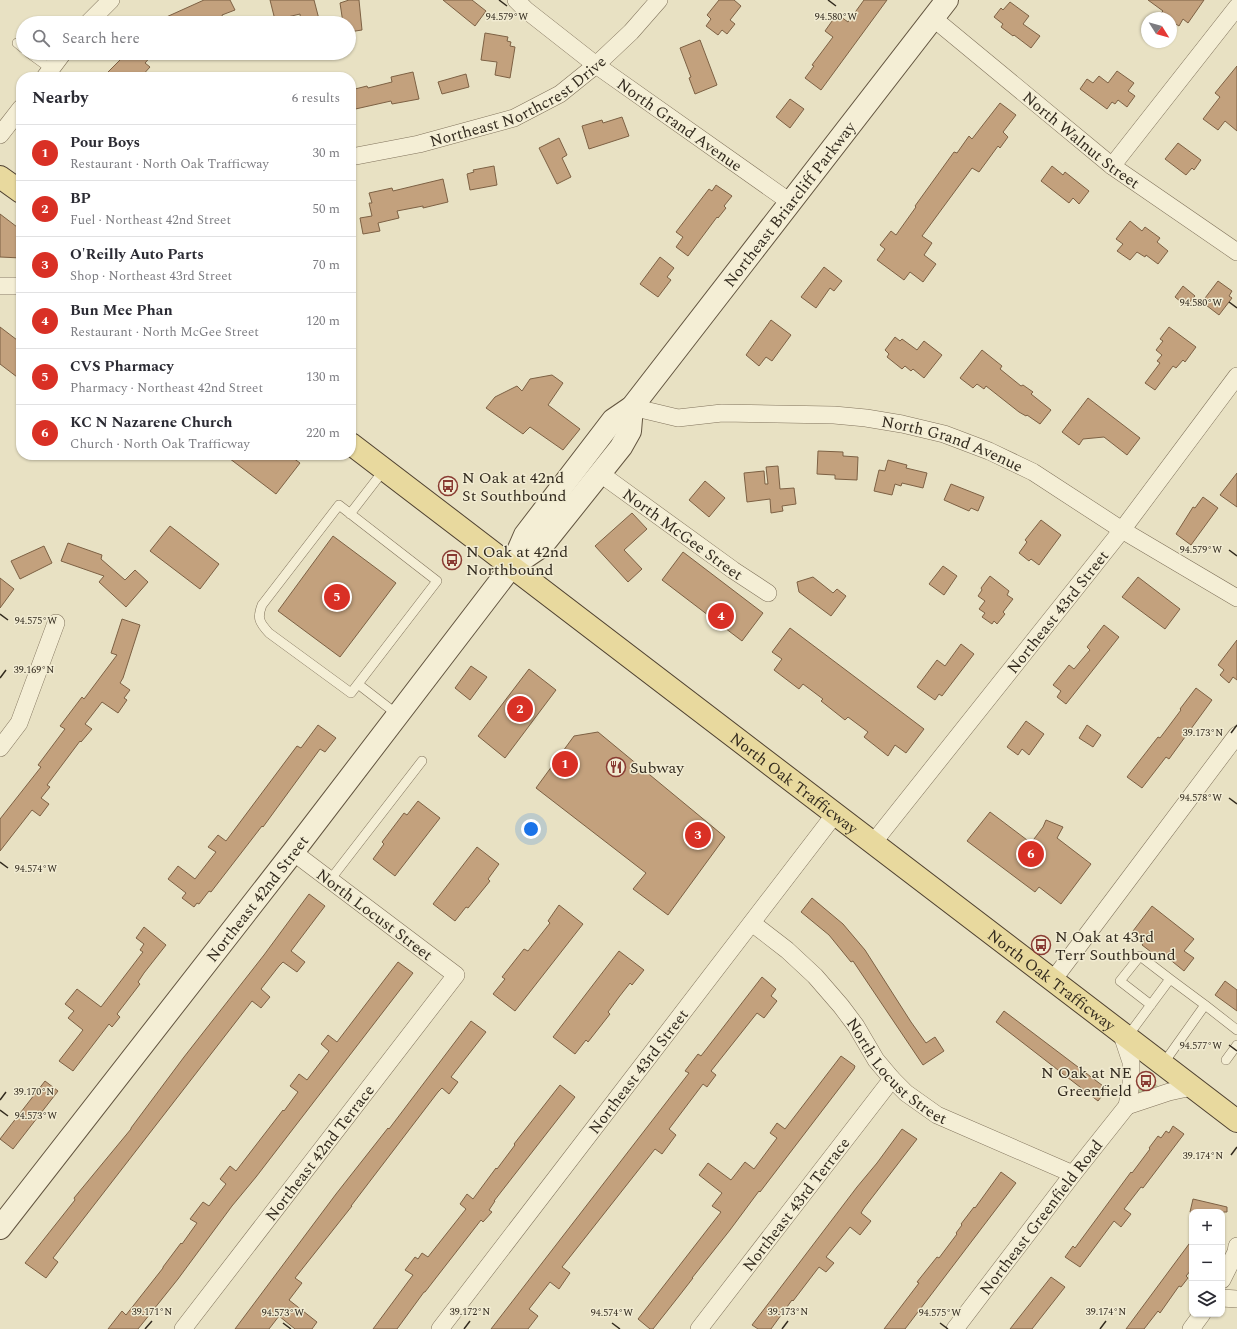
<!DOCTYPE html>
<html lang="en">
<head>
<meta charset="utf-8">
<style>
	:root { --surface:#fff; --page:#f7f7f7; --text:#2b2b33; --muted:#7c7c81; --line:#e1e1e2; --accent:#d93025 }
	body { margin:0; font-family:Spectral,serif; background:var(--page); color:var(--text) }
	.controls { position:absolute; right:12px; bottom:12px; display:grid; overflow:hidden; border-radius:8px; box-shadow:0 1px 3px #0004 }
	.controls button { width:36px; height:36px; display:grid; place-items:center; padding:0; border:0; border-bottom:1px solid var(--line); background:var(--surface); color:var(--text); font:20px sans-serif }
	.compass { position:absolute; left:1141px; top:12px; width:36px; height:36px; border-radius:50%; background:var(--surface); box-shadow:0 1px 3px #0004; rotate:127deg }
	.you { position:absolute; left:531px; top:829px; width:14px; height:14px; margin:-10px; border:3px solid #fff; border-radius:50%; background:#1a73e8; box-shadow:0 0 0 6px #1a73e833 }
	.badge { display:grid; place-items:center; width:26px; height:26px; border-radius:50%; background:var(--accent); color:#fff; font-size:13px; font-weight:700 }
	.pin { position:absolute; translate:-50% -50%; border:2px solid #fff; box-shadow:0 1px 4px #0006 }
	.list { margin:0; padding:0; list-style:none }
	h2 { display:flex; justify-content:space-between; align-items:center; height:52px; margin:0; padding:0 16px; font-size:17px }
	h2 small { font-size:13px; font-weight:400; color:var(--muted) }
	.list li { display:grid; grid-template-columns:26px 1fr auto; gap:12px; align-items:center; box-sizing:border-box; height:56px; padding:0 16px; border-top:1px solid var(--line) }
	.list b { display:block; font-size:15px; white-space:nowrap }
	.list p { margin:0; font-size:13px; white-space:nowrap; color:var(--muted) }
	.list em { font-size:13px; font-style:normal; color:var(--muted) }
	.icon { flex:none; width:22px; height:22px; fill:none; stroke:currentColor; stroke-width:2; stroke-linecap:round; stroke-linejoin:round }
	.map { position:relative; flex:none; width:1237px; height:1329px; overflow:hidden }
	.search { position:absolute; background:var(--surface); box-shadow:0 1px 3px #0004; left:16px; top:16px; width:340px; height:44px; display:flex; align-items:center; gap:10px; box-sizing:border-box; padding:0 14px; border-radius:22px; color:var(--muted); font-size:15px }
	.panel { position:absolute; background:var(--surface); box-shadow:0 1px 3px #0004; left:16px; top:72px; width:340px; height:388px; border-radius:16px }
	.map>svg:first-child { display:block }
</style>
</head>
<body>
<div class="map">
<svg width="1237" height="1329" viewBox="0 0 1237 1329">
	<rect width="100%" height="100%" fill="#e8e1c3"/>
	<path fill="#bbc598" d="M1139,1073l19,13 -19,7z"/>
	<path fill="#c3a17d" stroke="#7d6144" d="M204,0h26l5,10 -13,5 1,3 -10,5h-60z
		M270,0h44l6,23h-19l-1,-9 -25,6z
		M349,0h10l3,30 -13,2v-9h-6l-3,-20z
		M443,0h29l14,11 -11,15z
		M719,0h15l7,6 -11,14 5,4 -8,10 -5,-4 -4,5 -12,-9 5,-7 -4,-4z
		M864,0h23l-66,90 -16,-12 9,-12 -2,-1 21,-28 -8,-6 12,-17 11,8z
		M1148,0h56l-16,23 -5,-4 -4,7 -8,-5v-3h-4l-6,-5 2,-2z
		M1010,2l19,14 -6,8 17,12 -9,12 -17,-13 -1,1 -12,-9 2,-3 -9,-7 7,-9 2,2z
		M485,33l23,4 -1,4 4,1 -1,4 5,1 -5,31 -15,-3 2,-13 -16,-2z
		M700,40l17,45 -22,9 -6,-16 2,-1 -11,-29z
		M127,53h27l-9,10 5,4 -9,10h-38z
		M1237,66v65l-12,-10 -7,9 -15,-11 17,-22 -5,-4z
		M1117,71l17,12 -6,8 7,5 -8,11 -9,-7 -3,4 -3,-2 -5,7 -27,-20 7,-10 6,4 6,-7 9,7z
		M413,72l6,27 -27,5 -1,-3 -40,9v-20l16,-4 1,2 24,-6 -1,-5z
		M466,74l3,13 -27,7 -4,-12z
		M790,99l14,10 -14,19 -14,-11z
		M1000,103l16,12 -13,17 5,5 -8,11 -2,-2 -19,26 -7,-4 -50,68 10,7 -8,12 12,9 -13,18 -13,-10 -6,8 -27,-20 8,-11 -5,-4 11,-14 5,4 20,-28 -1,-1 39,-54 3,1 12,-17 3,3z
		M622,117l7,19 -40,13 -7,-23 20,-6 1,3z
		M559,138l8,17 -5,3 9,19 -14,7 -18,-36z
		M1178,143l23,17 -7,10 -2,-2 -6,7 -21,-16z
		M494,166l3,19 -27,5 -3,-16 7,-2 -1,-2z
		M1052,166l11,9 2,-3 24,19 -10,13 -6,-6 -4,5 -28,-22z
		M443,179l5,23 -25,6v-2l-26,5 2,7 -21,5 2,8 -17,3 -3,-16 12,-2 -3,-13h3l-3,-10 23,-5 1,3z
		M716,185l16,11 -8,10 2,2 -8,10 -1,-1 -29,39 -12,-9 7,-10 -7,-5 33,-43 3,2z
		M0,214l21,16v28l-21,-1z
		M1130,221l12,10 3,-4 15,11 -3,4 11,9 -10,13 -12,-9 -1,2 -8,-5 -7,8 -13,-9 6,-7 -7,-5z
		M660,257l14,11 -7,9 4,3 -13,17 -18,-13z
		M824,267l18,14 -8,10 -4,-3 -14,20 -15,-11z
		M1218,281l14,10 -3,5 3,2 -13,17 -17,-13z
		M1183,286l12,10 -9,10 -11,-9z
		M771,320l20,15 -19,26 -6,-4 -7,9 -13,-11z
		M0,327l21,16v37l-21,-16z
		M1169,327l27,20 -11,15 -2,-2 -7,8 -3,-2 -18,24 -10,-7 15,-20 -3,-2 5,-6 -6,-5 7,-9 -3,-2z
		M895,337l5,4 2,-2 15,11 7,-9 18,14 -18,23 -11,-9 -2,2 -6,-5 -3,3 -15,-12 2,-3 -4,-4z
		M982,350l20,16 -2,3 21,17 2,-1 10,7 -2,2 20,16 -11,14 -13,-9 -1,1 -7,-4 -33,-26 -2,3 -7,-5 -4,4 -13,-10z
		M552,375l11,8 -15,22 32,24 -17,21 -33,-23 -7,7 -37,-26 9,-11 22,-11 5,5 8,-12z
		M1088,398l52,40 -13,17 -23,-18 -21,2 -4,6 -17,-13z
		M818,451l25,1v4l15,1 -1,23 -22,-1v-4l-18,-1z
		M225,455h64l11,8 -24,31z
		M888,460l19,5 -1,3 21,5 -4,15 -21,-5 -1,3 -6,-2 -3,11 -18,-4 5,-21 6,1z
		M778,466l2,23 14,-1 2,16 -14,2 1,5 -12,2 -1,-14 -23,3 -3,-29 20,-2 1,13h3l-2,-17z
		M1237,473v34l-17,-12z
		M705,481l20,17 -16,19 -20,-17z
		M951,484l33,13 -6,14 -7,-3 -2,3 -25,-11z
		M1203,497l15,11 -27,37 -15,-11 17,-27 2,1z
		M632,513l15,16 -23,21 18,19 -14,13 -33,-36z
		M1041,520l20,15 -22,30 -8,-6 -2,2 -10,-8 8,-11 -2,-2z
		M170,526l49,38 -19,25 -50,-38z
		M333,536l63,47 -56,74 -62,-46z
		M68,543l34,12 -1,4 24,21 10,-10 13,12 -22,25 -27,-25 5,-6 -43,-15z
		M44,546l8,17 -32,16 -9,-18z
		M683,552l80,61 -21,28 -80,-61z
		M943,566l14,10 -13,19 -15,-11z
		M990,576l19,15 -2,4 6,4 -10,13 2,2 -8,10 -3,-3 -2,3 -10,-7 3,-4 -6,-4 6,-8 -7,-5 4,-6 -1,-2z
		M813,577l20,16 4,-4 9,7 -15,20 -32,-24 -2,-10z
		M1138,577l42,32 -15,20 -43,-32z
		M0,578l14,11 -14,19z
		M122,619l18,6 -17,53 -3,5 10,7 -6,8 3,2 -9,13 -16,-11 -17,22 7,5 -11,13 -1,-1 -33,44 3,2 -9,11 8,6 -9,12 -8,-6 -32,41v-32l41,-52 -3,-2 27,-36 -5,-3 22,-29 2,2 33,-44 -6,-2z
		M1104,625l15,12 -53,67 -9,-7 4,-6 -8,-6 16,-20 5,4 16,-19 -3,-3z
		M790,628l134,101 -18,24 -11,-8 -7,11 -24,-19 4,-5 -20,-15 -3,3 -24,-19 2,-2 -20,-15 -4,5 -25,-19 8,-11 -10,-7z
		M1237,640v40l-4,-3 -4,6 -9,-8 4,-5 -6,-5z
		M961,644l13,10 -32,42 -3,-2 -4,6 -18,-13 20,-27 8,6z
		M471,666l16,11 -17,23 -15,-12z
		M529,669l27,21 -51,68 -27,-22z
		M1196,688l16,12 -43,59 -3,-2 -24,31 -15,-11 31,-40 2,1 21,-28 -1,-1z
		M1026,721l18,13 -15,21 -7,-6 -4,6 -11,-8z
		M318,725l18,13 -11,14 -5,-3 -57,78 -1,-1 -51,66 -2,-1 -10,13 -2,-1 -3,4 -12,-9 4,-5 -18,-14 10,-13 17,13 21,-27 -8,-5 10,-12 8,6 71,-95 4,2z
		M1087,725l14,10 -8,12 -14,-9z
		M598,732l127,105 -57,78 -35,-26 13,-16 -110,-85 38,-52z
		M418,801l22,17 -45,58 -22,-17 11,-15 -2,-2 22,-29 3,2z
		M990,812l41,31 12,-16 3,-7 17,7 -6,11 34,26 -30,40 -22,-17 -4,5 -68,-51z
		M477,847l22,17 -11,15 2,2 -22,27 -2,-1 -11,14 -22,-17z
		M309,894l16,12 -34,45 14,11 -8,10 -14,-10 -4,4 -18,23 9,8 -9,11 -9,-7 -199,257 5,4 -12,16 -21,-15 50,-63 -1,-2 57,-69v-1l53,-71 80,-102z
		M812,898l31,26 22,26 46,72 15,21 9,-6 9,14 -21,14 -70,-104 -2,1 -22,-27 -28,-23z
		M559,905l24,19 -68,87 -22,-17 12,-15 -3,-2 22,-28 4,2 22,-28 -2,-2z
		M1152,906l42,33 -10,12 10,7 -10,13 -22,-18 -3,5 -17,-13 3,-4 -12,-10z
		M144,927l22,18 -22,28 -6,9 2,2 -23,30 3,3 -8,10 -3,-3 -36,47 -14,-10 24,-31 -15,-12 6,-7 -9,-7 12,-15 24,18 42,-55 -3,-2 4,-6 -8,-6z
		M619,951l25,19 -12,15 -2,-2 -11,14 -11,15 2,2 -22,28 -2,-2 -11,14 -22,-17z
		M398,962l15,11 -157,204 -24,29 -54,73 -40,50h-30l14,-18 4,4 37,-47v-1l18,-24 1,1 15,-21 -7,-4 13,-17 6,4 17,-22 -6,-5 10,-13 6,5 47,-61 1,1 14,-19 -8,-6 9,-12 8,6 22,-29 -8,-7 7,-9 9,7z
		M762,977l14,12 -5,7 6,5 -13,17 -7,-5 -46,58 5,4 -9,12 -4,-3 -34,45 7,6 -14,19 -7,-5 -93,118 8,6 -11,16 -9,-7 -21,27 9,7 -10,13h-37l198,-256 -4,-2 13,-17 3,2z
		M1225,981l12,9v21l-22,-16z
		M1004,1011l103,78 -9,12 -102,-79z
		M471,1021l15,11 -35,45 7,5 -9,12 -7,-6 -4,4 -87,114h1l-57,72 7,5 -13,17 28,22 -5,7h-17l-16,-13 -10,13h-34l101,-135 52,-66 1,1z
		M841,1056l14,10 -1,3 -94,123 -1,-1 -29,39 -38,48h1l-14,18 -26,33h-3l-12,-10 83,-107 -9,-6 10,-13 -23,-18 9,-12 23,17 14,-18 9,7 23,-31 -7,-5 7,-10 8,6z
		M45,1081l13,10 -45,58 -13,-10z
		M560,1085l15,12 -81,104h1l-6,9 3,2 -9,10 -2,-2 -56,72h-1l-27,37h-24l40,-54 -8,-5 10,-13 3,2 4,-6 6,4 38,-48 -6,-5 7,-10 6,5 23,-31 1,1 18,-24 -1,-1z
		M1173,1126l11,8 -41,54 -2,-1 -17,22 7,5 -10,13 -7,-6 -34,46 -15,-10 8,-11 2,2 56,-76 1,1 18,-24 -1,-1 9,-12 3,2 5,-7 3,2z
		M902,1129l15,10 -53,69 -3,5 10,8 -11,14 -10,-8 -24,30 8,6 -8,9 -7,-5 -26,34 -1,-1 -21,29h-13l-6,-4 105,-138 20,-24z
		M1001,1172l15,11 -111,146h-21l35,-46 -2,-1 20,-25 2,1 18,-24 -1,-1 6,-8 -1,-1 13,-17 1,1z
		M1193,1199l34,8v5h-37z
		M1192,1240v29l-6,7 2,2 -7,9 -2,-1 -19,27 -2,-2 -14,18h-18z
		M1051,1277l14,10 -33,42h-22z"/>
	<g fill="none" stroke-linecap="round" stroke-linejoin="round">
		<g stroke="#81735c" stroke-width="10">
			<path id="lane" d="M17,43l6,5
				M29,53l22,16
				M339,505l98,76 -86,112 -82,-60c-10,-11 -12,-15 -7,-28z
				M350,514l34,-44
				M358,684l40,31
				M330,880l92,-119
				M1151,1005l-31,-24 20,-25 30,23
				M1127,1037l43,-58 35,26
				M1226,1060l11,-15
				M1163,1064l42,-59 32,25"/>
		</g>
		<g stroke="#81735c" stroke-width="18">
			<g id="street">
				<path id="s1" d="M516,0l10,10 70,55 194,137"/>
				<path id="s2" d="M933,18l179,148 125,86"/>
				<path d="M88,23l23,-23"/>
				<path d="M45,77l18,-24"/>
				<path d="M0,135l21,-27"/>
				<path id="s3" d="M351,157l68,-13 95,-26 46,-24 36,-29 35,-33 28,-32"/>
				<path d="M1112,166l125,-159"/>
				<path d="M0,286h21"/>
				<path id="s4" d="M632,407l46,11 44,-5 112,2 32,3 36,6 42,10 45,17 44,21 89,58 115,68"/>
				<path id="s5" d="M601,472l8,8 124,90 35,23"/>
				<path d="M0,748l19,-25 37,-100"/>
				<path id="s6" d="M873,843l249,-313 115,-154"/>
				<path id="s7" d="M752,923l35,27 28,26 26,30 15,20 20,34 16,19 14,14 31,22 136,59"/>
				<path d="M1053,980l184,-245"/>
				<path d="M1127,1106l42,-14 23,-5"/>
				<path d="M1222,1280l14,-28 1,-6"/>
				<path d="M1222,1298l15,1"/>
				<path id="s8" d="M183,1329l273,-354 -163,-123"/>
				<path id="s9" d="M440,1329l395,-515"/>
				<path id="s10" d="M699,1329l193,-250"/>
				<path id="s11" d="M955,1329l118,-155 54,-68 4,-22v-22l-10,-30"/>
				<path d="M1191,1329l11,-15"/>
			</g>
		</g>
		<g stroke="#62543f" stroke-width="24">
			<g id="secondary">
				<path d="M511,567l31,-21 79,-99 9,-16 2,-24"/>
				<path id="s12" d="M0,1228l293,-376 218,-285 14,-32 88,-115 19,-13 315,-407"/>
			</g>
		</g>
		<g stroke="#4f4130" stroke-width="24">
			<g id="primary">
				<path d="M0,177l21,15"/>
				<path id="s13" d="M351,444l886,677"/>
			</g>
		</g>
		<use href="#lane" stroke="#f4eed5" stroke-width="9"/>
		<use href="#street" stroke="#f4eed5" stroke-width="17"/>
		<use href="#secondary" stroke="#f4eed5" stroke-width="22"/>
		<use href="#primary" stroke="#e8d99e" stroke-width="22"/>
	</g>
	<path fill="none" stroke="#322a1e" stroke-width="1.5" d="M499,0l8,6M828,0l8,6M1229,302l8,6M1229,550l8,6M0,614l8,6M0,678l6,-8M1231,733l6,-8M1229,798l8,6M0,862l8,6M1229,1045l8,6M0,1100l6,-8M0,1110l8,6M1231,1155l6,-8M283,1323l8,6M612,1323l8,6M940,1323l8,6M145,1329l7,-8M464,1329l6,-8M782,1329l6,-8M1100,1329l6,-8"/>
	<defs>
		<g id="bus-ring" transform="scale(1)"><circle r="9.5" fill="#f1ebd1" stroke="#893b32" stroke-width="1.5"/><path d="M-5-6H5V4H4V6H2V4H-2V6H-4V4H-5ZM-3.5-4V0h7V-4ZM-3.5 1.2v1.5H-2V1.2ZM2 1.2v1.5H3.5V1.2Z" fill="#893b32"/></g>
		<g id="restaurant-ring" transform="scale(1)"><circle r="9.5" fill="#f1ebd1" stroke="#893b32" stroke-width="1.5"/><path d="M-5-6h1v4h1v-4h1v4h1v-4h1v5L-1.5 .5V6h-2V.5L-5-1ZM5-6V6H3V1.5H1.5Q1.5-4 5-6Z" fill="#893b32"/></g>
	</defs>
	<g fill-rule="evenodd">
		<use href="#bus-ring" x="448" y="486"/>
		<use href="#bus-ring" x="452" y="560"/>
		<use href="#restaurant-ring" x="616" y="767"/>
		<use href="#bus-ring" x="1041" y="945"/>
		<use href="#bus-ring" x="1146" y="1081"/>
	</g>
	<g text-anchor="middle" stroke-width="3" stroke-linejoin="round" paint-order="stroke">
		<g font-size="16" fill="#322a1e" stroke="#f1ebd1">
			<text dy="6" stroke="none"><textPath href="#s3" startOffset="178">Northeast Northcrest Drive</textPath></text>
			<text dy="6" stroke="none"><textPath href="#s1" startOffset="206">North Grand Avenue</textPath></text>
			<text dy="6" stroke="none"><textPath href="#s2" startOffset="192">North Walnut Street</textPath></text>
			<text dy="6" stroke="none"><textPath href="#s12" startOffset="1295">Northeast Briarcliff Parkway</textPath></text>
			<text dy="6" stroke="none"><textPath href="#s4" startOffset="326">North Grand Avenue</textPath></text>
			<text dy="6" stroke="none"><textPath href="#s5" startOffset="103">North McGee Street</textPath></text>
			<text dy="6" stroke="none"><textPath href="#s6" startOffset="296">Northeast 43rd Street</textPath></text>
			<text dy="6" stroke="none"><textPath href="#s13" startOffset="558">North Oak Trafficway</textPath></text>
			<text dy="6" stroke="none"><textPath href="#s12" startOffset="418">Northeast 42nd Street</textPath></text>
			<text transform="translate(375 914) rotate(37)" y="6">North Locust Street</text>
			<text dy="6" stroke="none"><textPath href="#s13" startOffset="882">North Oak Trafficway</textPath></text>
			<text dy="6" stroke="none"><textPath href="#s7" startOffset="209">North Locust Street</textPath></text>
			<text dy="6" stroke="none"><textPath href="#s9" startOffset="325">Northeast 43rd Street</textPath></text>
			<text dy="6" stroke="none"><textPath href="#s8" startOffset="223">Northeast 42nd Terrace</textPath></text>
			<text dy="6" stroke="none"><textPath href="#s10" startOffset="158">Northeast 43rd Terrace</textPath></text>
			<text dy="6" stroke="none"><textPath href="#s11" startOffset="141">Northeast Greenfield Road</textPath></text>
		</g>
		<g font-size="16" fill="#322a1e" stroke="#f1ebd1" text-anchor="start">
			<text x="462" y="483">N Oak at 42nd<tspan x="462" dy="18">St Southbound</tspan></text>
			<text x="466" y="557">N Oak at 42nd<tspan x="466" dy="18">Northbound</tspan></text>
			<text x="630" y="773">Subway</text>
			<text x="1055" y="942">N Oak at 43rd<tspan x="1055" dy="18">Terr Southbound</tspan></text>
			<text x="1132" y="1078" text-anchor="end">N Oak at NE<tspan x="1132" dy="18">Greenfield</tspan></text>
		</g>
	</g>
	<g font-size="10" text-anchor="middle" fill="#322a1e" stroke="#f1ebd1" stroke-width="3" stroke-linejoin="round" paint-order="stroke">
		<text x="836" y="20">94.580°W</text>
		<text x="507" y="20">94.579°W</text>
		<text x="1201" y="306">94.580°W</text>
		<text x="1201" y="553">94.579°W</text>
		<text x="36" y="624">94.575°W</text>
		<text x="34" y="673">39.169°N</text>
		<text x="1203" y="736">39.173°N</text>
		<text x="1201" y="801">94.578°W</text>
		<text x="36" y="872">94.574°W</text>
		<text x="1201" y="1049">94.577°W</text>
		<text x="34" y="1095">39.170°N</text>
		<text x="36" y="1119">94.573°W</text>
		<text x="1203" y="1159">39.174°N</text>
		<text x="152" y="1315">39.171°N</text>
		<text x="470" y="1315">39.172°N</text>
		<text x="788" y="1315">39.173°N</text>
		<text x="1106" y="1315">39.174°N</text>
		<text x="283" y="1316">94.573°W</text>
		<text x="612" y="1316">94.574°W</text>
		<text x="940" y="1316">94.575°W</text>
	</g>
</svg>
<div class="controls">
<button>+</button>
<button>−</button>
<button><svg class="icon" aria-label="layers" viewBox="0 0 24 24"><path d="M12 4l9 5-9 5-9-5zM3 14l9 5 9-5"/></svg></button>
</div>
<svg class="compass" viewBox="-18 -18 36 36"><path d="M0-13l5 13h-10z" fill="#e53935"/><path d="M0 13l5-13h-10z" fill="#7c7c81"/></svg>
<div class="you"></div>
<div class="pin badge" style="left:565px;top:764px">1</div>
<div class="pin badge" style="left:520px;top:709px">2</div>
<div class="pin badge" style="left:698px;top:835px">3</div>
<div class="pin badge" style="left:721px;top:616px">4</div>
<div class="pin badge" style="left:337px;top:597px">5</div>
<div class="pin badge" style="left:1031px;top:854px">6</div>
<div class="search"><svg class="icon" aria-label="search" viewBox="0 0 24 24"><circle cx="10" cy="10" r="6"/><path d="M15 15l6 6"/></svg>Search here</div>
<section class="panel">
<h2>Nearby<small>6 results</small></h2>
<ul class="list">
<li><span class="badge">1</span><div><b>Pour Boys</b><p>Restaurant · North Oak Trafficway</p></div><em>30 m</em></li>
<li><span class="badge">2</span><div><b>BP</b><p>Fuel · Northeast 42nd Street</p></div><em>50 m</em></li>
<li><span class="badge">3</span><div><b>O'Reilly Auto Parts</b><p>Shop · Northeast 43rd Street</p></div><em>70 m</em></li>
<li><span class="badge">4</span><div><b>Bun Mee Phan</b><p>Restaurant · North McGee Street</p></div><em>120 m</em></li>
<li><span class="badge">5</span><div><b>CVS Pharmacy</b><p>Pharmacy · Northeast 42nd Street</p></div><em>130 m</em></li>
<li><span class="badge">6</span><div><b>KC N Nazarene Church</b><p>Church · North Oak Trafficway</p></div><em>220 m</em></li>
</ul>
</section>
</div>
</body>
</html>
